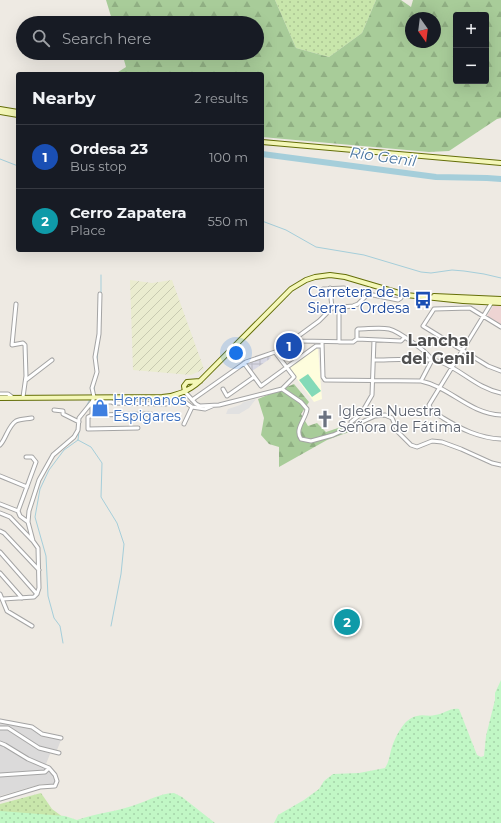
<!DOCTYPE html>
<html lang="en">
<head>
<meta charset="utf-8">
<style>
	:root { --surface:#171b24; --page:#20242c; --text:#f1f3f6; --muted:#9ea1a6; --line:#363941; --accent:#7c3aed }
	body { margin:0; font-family:Montserrat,sans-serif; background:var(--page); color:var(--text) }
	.controls { position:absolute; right:12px; top:12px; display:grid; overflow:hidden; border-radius:4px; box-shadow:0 4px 16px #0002 }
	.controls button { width:36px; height:36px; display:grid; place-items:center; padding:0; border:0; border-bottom:1px solid var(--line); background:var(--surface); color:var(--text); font:20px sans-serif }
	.compass { position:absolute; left:405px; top:12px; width:36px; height:36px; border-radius:50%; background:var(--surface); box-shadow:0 4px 16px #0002; rotate:166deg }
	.you { position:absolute; left:236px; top:353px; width:14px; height:14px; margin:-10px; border:3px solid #fff; border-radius:50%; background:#1a73e8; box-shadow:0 0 0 6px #1a73e833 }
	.badge { display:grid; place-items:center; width:26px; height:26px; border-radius:50%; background:var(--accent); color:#fff; font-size:13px; font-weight:700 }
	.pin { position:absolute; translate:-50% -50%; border:2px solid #fff; box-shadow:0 1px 4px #0006 }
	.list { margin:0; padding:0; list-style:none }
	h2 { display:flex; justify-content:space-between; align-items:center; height:52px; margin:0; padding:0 16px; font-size:17px }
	h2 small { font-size:13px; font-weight:400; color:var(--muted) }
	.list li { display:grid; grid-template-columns:26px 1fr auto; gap:12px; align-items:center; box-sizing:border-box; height:64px; padding:0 16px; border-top:1px solid var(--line) }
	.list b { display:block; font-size:15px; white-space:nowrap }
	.list p { margin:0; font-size:13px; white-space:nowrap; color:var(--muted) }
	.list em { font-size:13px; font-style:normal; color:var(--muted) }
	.icon { flex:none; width:22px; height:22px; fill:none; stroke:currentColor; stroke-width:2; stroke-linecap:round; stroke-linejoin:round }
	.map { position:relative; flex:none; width:501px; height:823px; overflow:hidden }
	.search { position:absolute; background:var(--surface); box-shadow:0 4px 16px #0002; left:16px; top:16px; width:248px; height:44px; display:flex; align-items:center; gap:10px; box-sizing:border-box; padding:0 14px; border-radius:22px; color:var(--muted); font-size:15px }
	.panel { position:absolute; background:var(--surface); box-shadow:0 4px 16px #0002; left:16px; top:72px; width:248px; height:180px; border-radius:4px }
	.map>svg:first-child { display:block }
</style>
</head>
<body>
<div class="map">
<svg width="501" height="823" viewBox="0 0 501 823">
	<defs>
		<pattern id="farmland-furrows" width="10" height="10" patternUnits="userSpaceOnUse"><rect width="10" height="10" fill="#eaeccf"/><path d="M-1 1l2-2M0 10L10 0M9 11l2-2" fill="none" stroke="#c8cab1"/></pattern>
		<pattern id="grass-dots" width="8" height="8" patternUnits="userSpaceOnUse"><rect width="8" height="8" fill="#c8e6ab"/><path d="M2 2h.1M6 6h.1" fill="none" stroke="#abc593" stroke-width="1.8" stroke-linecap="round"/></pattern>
		<pattern id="forest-firs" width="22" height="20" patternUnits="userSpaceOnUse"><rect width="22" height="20" fill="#a8cc99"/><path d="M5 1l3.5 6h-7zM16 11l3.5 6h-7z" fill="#90af83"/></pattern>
		<pattern id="park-dots" width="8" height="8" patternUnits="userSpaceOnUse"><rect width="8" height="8" fill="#c1f7c5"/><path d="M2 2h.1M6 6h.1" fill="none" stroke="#a5d3a9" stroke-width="1.8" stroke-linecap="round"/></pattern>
		<pattern id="plaza-grid" width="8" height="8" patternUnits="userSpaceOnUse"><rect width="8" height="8" fill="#d8d8e4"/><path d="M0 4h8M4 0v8" fill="none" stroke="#b9b9c3"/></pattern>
	</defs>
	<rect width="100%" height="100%" fill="#eeeae3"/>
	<path fill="#dbdada" d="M0,722l32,6 10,7 19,5 -4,10 -5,-1 -6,15 6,9 3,8 -1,3h-13l-41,12z"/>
	<path fill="#eed4d3" d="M495,303l6,1v21l-14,-9z"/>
	<path fill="#fefddd" d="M316,348l2,1 4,50 -8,3 -26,-35z"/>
	<path fill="url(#farmland-furrows)" d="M130,280l22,3 20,-3 32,89 -13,6 -58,-5z"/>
	<path fill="url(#grass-dots)" d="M275,0h101l-14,33 -33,24 -33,-9z
		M41,793l11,16 19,14h-71v-19z"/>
	<path fill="url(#forest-firs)" fill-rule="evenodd" d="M106,0h169l21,48 33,9 33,-24 14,-33h25l10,7 2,-7h88v118l-4,1 -48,32 -20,1 -167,-15v-63h-147l11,-7 -4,-14h135v-30h-144zM456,15h30v66h-30zM411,18h24v24h-24z
		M294,384l15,18 -8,12 7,12 9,-3 9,9 18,-6 5,6 -22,8 -48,27v-20l-10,-3 -8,-9 3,-17 -6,-19z"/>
	<path fill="url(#park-dots)" d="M501,680v143h-227l4,-8 26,-15 15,-11 5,-8 9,-7 26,-1 26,-5c5,-8 4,-12 7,-21 4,-11 12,-29 25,-31 6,-2 12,1 18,-1 9,-1 16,-8 24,-6l18,46 4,2 3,-1 2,-20 9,-36v-7z
		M174,793l8,4 33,26h-215v-12l65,5 12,4c19,-7 39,-8 58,-15 15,-5 23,-11 39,-12z"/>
	<path fill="#84dab8" d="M308,374l13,17 -9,6 -13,-17z"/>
	<path fill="#e1e1e1" d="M256,399l-7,9 -10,6h-13l2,-5 12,-4 4,-3z"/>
	<path fill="url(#plaza-grid)" d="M270,356l1,2 -19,13 -5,-7z"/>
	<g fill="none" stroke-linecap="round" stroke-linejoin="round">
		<path stroke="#a5ceda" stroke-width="1" d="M0,159l18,7
			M262,221l24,9 30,17 48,8 57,17 10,1 21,-3 12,1 20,3 17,4
			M101,275v18
			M101,313v-12
			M97,361l1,-11
			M94,391l1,-9
			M86,407l4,-8
			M78,440l13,7 11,16 -1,34 16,26 7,21 -3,30 -10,52
			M63,643l-3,-17 -6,-8 -6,-22 -2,-40 -11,-39 5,-28 9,-19 15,-20 14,-10 1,-9"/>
		<path stroke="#a5ceda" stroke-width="6" d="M262,154l174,23 51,1 14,1"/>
		<g stroke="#a4a4a4" stroke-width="5">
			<path id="street" d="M330,288l2,20
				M323,289l21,-1
				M100,294l-1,40 -4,23 2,15 -5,16 2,9 -2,5v13l-4,2v12l50,-1
				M492,302l-63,103c2,7 8,9 14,13 18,11 36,20 58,21
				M16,304l-4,41 11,-2 2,2 1,31 -3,21
				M339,307v35
				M501,327l-31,-19 -36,1 -11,17 65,40 13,5
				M297,338l3,3 53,1 4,-3 44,2 3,-3
				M357,339v-9l1,-1c10,0 22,-2 31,0 9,2 39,23 43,31
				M322,342l1,35 2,3 96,1c29,6 49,33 80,34
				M275,352l19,25 -12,12
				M374,360c16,0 54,-3 67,2 22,9 36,26 60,31
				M244,363l17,23 55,-40h6
				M26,380l26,-20
				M421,381l11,-21
				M223,389l4,7 27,-19
				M185,392l11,12 4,2 19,-1 63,-16 19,13 6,7c-1,10 -13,20 -6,30l10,2 22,-6 42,-19 10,-1 7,3 6,14 13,13 6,2 15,-6 10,1 19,7 31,14 9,2
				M0,394h8l4,3
				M192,400l54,-38 32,-11 41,-30 13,-13 21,-2 5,-2 10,-10 30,6 3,-2 1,-4
				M92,402h20
				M113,403l53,1 8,-3 8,-1 10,7 13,2 7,-3
				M54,410l9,1v3l16,8
				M92,415l59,-1
				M184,424l8,-17
				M352,427l-1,-5 10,-8 11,-19 2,-55
				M0,445c6,-6 8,-19 16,-24 4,-2 11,-2 16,-3
				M26,457h6l4,5 -18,49 2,5 8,6
				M0,476l27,11
				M0,504l18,7
				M0,513l10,4 22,23
				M0,531l4,2 35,37
				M0,552l37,42
				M0,573l22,25
				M0,594l7,17 25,15
				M3,599l31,-2 3,-3 2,-6 -1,-40 -5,-7 -5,-19 1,-11 10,-31 14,-25 21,-18 4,-7 1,-12 13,-16
				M0,721l32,6 10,7 19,4
				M0,728h8l31,20 20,5
				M0,743l5,2 23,14 21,9 6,7 2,6 -2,5 -15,1 -40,12
				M0,775l45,-3 4,-4"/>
		</g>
		<g stroke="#656f09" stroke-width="6">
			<path id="secondary" d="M0,109l18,3
				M0,112l18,3
				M262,142l239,21
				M434,296l67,3
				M185,392l-1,-6 3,-4 13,-1
				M0,398l162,-1c16,-1 27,-6 38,-16l91,-92 15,-9 9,-3 15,-2 15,2 61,18 57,6 38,2"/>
		</g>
		<use href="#street" stroke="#fff" stroke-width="3"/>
		<use href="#secondary" stroke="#f4f7b8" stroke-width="4"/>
	</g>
	<defs>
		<g id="bus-bare" transform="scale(1.38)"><path d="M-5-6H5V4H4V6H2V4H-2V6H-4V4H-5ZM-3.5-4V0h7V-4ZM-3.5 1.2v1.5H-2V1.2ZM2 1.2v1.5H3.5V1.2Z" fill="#1a4fb4" stroke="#fff" stroke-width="2.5" paint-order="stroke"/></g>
		<g id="shop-bare" transform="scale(1.38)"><path d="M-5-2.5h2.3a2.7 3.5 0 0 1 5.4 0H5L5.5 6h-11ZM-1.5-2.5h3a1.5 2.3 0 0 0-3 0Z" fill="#3f7fe0" stroke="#fff" stroke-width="2.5" paint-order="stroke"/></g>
		<g id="church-bare" transform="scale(1.38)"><path d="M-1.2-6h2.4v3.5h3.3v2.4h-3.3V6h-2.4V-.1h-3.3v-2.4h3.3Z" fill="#6b7280" stroke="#fff" stroke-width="2.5" paint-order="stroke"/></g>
	</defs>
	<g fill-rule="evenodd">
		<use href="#bus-bare" x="423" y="300"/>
		<use href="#shop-bare" x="100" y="408"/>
		<use href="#church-bare" x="325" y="419"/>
	</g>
	<g text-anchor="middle" stroke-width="3" stroke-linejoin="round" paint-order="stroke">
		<g font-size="14" fill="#164399" stroke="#fff" text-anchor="end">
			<text x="410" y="297">Carretera de la<tspan x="410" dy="16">Sierra - Ordesa</tspan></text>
		</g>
		<g font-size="14" fill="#366cbe" stroke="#fff" text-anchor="start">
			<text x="113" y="405">Hermanos<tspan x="113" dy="16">Espigares</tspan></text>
		</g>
		<g font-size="14" fill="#5b616d" stroke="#fff" text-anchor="start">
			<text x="338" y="416">Iglesia Nuestra<tspan x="338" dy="16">Señora de Fátima</tspan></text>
		</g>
		<g font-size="15" font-style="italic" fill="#4b77a1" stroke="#fff">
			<text transform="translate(383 157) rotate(8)" y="5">Río Genil</text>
		</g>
		<g font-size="16" font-weight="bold" fill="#505050" stroke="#fff">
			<text x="438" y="346">Lancha<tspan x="438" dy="18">del Genil</tspan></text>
		</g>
	</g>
</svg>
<div class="controls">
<button>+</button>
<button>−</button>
</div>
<svg class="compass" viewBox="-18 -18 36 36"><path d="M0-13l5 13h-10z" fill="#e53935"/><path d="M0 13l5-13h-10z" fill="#9ea1a6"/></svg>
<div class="you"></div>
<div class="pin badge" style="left:289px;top:346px;background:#1a4fb4">1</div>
<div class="pin badge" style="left:347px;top:622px;background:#0f9aa8">2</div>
<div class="search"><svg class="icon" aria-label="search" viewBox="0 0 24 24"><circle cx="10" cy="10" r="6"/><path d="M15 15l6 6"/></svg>Search here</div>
<section class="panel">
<h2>Nearby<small>2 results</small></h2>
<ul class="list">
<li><span class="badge" style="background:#1a4fb4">1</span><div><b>Ordesa 23</b><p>Bus stop</p></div><em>100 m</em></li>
<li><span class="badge" style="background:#0f9aa8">2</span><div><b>Cerro Zapatera</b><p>Place</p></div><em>550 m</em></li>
</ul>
</section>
</div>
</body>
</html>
